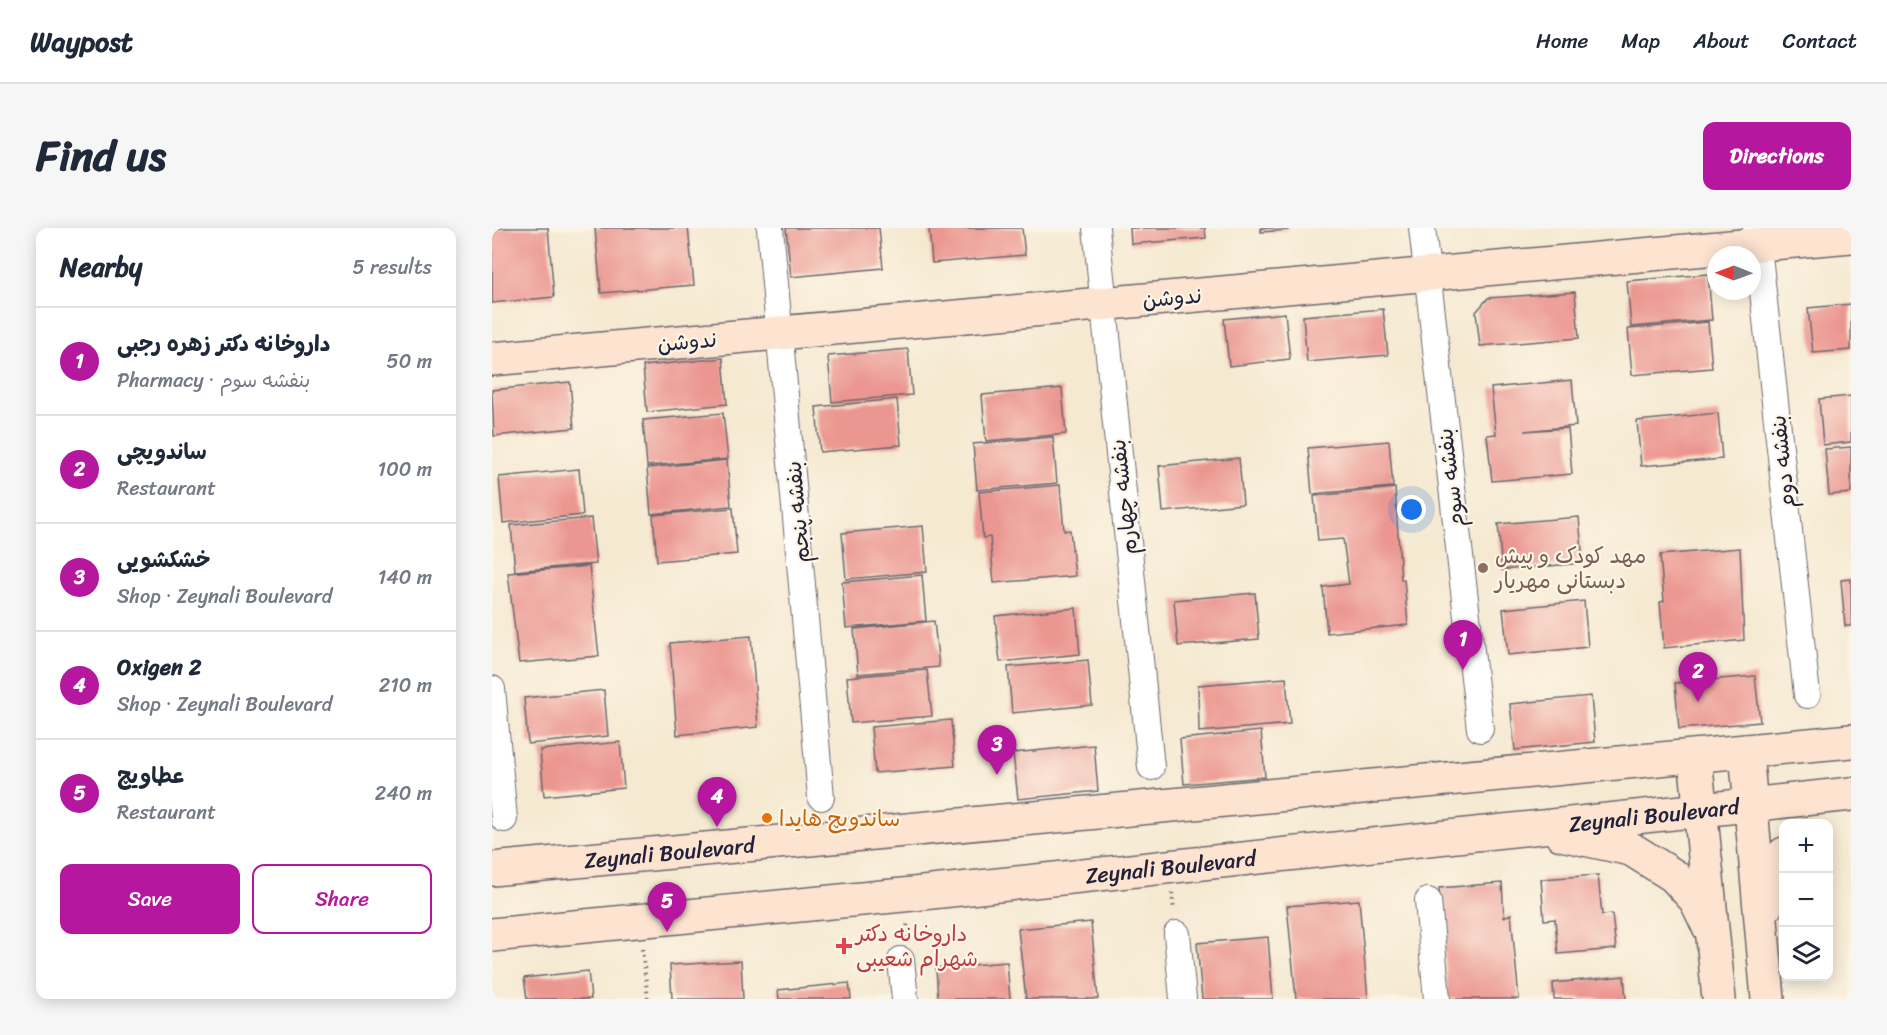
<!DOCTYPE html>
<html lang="en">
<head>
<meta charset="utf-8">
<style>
	:root { --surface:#fff; --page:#f6f6f7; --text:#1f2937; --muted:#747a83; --line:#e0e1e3; --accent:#b5179e }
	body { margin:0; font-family:Sriracha,"Playpen Sans Arabic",sans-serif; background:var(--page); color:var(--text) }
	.controls { position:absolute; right:18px; bottom:18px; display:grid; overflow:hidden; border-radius:12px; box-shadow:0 3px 15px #0003 }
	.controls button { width:54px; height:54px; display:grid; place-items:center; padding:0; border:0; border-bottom:2px solid var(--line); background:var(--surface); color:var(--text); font:30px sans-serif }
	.compass { position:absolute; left:1215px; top:18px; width:54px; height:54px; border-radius:50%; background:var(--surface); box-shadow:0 3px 15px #0003; rotate:271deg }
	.you { position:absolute; left:920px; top:282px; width:21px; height:21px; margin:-15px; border:4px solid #fff; border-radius:50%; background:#1a73e8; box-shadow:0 0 0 9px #1a73e833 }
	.badge { display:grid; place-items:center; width:39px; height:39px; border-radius:50%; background:var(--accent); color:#fff; font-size:20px; font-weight:700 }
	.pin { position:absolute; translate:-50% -50px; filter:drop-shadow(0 2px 3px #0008) }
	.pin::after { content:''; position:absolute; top:32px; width:21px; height:18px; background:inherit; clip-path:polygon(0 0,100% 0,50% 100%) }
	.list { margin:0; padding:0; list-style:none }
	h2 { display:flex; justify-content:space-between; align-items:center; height:78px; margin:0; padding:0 24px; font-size:26px }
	h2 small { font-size:20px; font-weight:400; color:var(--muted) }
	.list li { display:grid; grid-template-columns:39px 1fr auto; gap:18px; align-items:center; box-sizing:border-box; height:108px; padding:0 24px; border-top:2px solid var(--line) }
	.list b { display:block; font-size:22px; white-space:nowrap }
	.list p { margin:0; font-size:20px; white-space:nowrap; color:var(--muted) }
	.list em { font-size:20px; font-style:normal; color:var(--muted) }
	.actions { display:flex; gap:12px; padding:18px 24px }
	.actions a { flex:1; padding:14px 0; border:2px solid var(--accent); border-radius:12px; text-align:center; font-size:21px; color:var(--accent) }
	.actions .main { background:var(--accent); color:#fff }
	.icon { flex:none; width:33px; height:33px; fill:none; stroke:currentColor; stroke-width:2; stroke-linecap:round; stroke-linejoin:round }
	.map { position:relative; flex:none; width:1359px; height:771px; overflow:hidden; border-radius:12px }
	header { display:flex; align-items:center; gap:36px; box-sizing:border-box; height:84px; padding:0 30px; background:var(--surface); border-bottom:2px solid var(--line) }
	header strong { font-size:28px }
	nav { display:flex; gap:33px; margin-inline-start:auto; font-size:21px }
	.intro { display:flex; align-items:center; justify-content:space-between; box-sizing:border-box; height:144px; padding:0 36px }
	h1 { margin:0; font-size:42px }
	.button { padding:15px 27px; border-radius:12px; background:var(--accent); color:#fff; font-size:21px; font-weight:700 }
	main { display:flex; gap:36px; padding:0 36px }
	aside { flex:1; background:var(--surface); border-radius:12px; box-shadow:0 3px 15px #0003 }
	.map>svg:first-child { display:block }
</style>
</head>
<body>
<header>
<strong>Waypost</strong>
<nav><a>Home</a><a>Map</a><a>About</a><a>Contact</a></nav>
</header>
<div class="intro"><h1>Find us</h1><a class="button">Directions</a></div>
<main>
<aside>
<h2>Nearby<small>5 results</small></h2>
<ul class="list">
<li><span class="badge">1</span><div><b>داروخانه دکتر زهره رجبی</b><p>Pharmacy · بنفشه سوم</p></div><em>50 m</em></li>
<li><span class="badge">2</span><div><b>ساندویچی</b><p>Restaurant</p></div><em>100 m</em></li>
<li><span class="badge">3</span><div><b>خشکشویی</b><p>Shop · Zeynali Boulevard</p></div><em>140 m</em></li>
<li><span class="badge">4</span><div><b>Oxigen 2</b><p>Shop · Zeynali Boulevard</p></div><em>210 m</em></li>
<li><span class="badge">5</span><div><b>عطاویچ</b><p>Restaurant</p></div><em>240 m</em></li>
</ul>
<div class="actions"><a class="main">Save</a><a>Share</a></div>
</aside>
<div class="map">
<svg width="1359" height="771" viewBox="0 0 1359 771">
	<rect width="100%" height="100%" fill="#fcf5e5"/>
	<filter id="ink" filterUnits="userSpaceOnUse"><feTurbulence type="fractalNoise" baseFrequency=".0167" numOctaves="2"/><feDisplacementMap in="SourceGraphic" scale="12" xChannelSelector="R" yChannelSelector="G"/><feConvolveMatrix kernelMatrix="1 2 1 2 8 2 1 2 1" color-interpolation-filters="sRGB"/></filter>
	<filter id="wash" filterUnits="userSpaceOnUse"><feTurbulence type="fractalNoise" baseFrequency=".008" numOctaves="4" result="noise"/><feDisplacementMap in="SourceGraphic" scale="24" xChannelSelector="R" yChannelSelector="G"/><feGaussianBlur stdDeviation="1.35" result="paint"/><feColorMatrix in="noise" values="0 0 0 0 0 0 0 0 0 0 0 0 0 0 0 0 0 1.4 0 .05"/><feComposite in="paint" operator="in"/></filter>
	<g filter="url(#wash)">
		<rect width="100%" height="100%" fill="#f5e9d1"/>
		<g id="blocks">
			<path fill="#eb9690" d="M0,0h56l6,69 -62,6z
				M103,0h93l6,57 -93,8z
				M294,0h93l4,40 -92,9z
				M437,0h93l3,27 -93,8z
				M638,0h75l1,10 -75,6z
				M769,0h27v2l-27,2z
				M1216,46l4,46 -81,7 -4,-46z
				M1083,64l4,46 -99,8 -4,-34 12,-14z
				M1359,76v46l-38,3 -5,-45z
				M891,81l5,46 -81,7 -4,-46z
				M793,85l5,46 -61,7 -5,-47z
				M1216,94l4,46 -80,7 -4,-46z
				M416,121l4,46 -80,7 -4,-46z
				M231,130l4,46 -80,8 -4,-46z
				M1080,152l4,46 -52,5 44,-3 4,46 -80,7 -5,-46 9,-1 -5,-46z
				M78,154l4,46 -80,8 -2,-46z
				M570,160l4,46 -80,7 -4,-46z
				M1359,168v46l-28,3 -4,-46z
				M405,171l4,46 -81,7 -4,-45z
				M231,185l5,46 -81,7 -4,-46z
				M1226,185l4,46 -81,7 -4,-45z
				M561,209l4,46 -80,7 -4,-46z
				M897,213l4,46 -81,7 -4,-46z
				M1359,219v46l-22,2 -4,-46z
				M747,230l4,46 -80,8 -4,-46z
				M235,232l4,46 -80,8 -4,-46z
				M87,241l4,46 -80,8 -4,-46z
				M568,257l4,46 6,-1 5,46 -81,7 -4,-46 -7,1 -4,-46z
				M903,260l6,92 3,-1 4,46 -81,8 -4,-46 26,-3 -6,-45 -25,2 -4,-45z
				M241,280l4,46 -80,7 -4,-46z
				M1087,289l4,46 -81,7 -4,-46z
				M99,290l5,46 -81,7 -4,-46z
				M431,298l4,46 -81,7 -4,-46z
				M1248,320l4,92 -80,8 -4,-46 4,-1 -4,-46z
				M97,338l10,90 -80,7 -11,-90z
				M430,347l4,46 -80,7 -4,-46z
				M1359,351v47h-6l-4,-46z
				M763,365l4,46 -81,7 -4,-46z
				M1092,373l4,46 -80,8 -5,-46z
				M584,380l4,46 -80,8 -5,-46z
				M442,393l5,46 -81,7 -4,-45z
				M259,408l7,91 -81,8 -7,-92z
				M596,432l4,45 -80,8 -4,-46z
				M435,442l5,46 -81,7 -4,-46z
				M1263,448l5,46 -81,7 -4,-46z
				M794,450l4,46 -91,8 -1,-47z
				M112,462l4,46 -80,8 -4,-46z
				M1099,468l4,46 -80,8 -5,-46z
				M459,492l4,46 -80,7 -4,-46z
				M769,503l4,46 -81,7 -4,-45z
				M128,514l4,46 -80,8 -4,-46z
				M602,517l4,46 -80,8 -5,-46z
				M1106,647l4,40 10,-1 4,35 -58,5 -3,-35 -11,1 -3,-41z
				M1010,655l2,34 7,-3 8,85h-71l-9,-111z
				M867,672l9,99h-72l-9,-93z
				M599,694l7,77h-72l-8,-70z
				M776,709l5,62h-71l-5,-56z
				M249,733l2,38h-71l-2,-34z
				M515,734l3,37h-72l-2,-31z
				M96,743l3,28h-64l-3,-21z
				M1132,748l2,23h-72l-1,-16z
				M357,755l2,16h-72l-1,-9z"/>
		</g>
	</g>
	<g filter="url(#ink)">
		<use href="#blocks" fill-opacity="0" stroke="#6c6870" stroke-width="1.5"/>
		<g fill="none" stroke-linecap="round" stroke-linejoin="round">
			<g stroke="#6c6870" stroke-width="28">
				<path id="street" d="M278,0l51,569
					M604,0l55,539
					M930,0l58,501
					M1264,0l51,467
					M0,461l12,130
					M936,673l9,98
					M685,706l6,65
					M409,732l4,39"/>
			</g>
			<g stroke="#6c6870" stroke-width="36">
				<g id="secondary">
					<path d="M0,131l1359,-123"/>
					<path d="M1254,523l22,248"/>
					<path d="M1203,528l24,243"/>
					<path d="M1069,606l70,15 43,27 22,24 12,25"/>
					<path id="s1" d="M0,641l1359,-128"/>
					<path d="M1274,678l9,-37 9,-15"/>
					<path id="s2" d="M0,707l421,-41 938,-100"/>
				</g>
			</g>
			<path stroke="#6c6870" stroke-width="4" stroke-dasharray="1.5 4.5" stroke-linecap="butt" d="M680,665l2,17
				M413,710l3,-16
				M150,721l6,50"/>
			<use href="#street" stroke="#fff" stroke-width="26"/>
			<use href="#secondary" stroke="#fde4d1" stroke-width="33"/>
		</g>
	</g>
	<circle fill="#8d6e63" stroke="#fcf5e5" stroke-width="2" cx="991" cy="340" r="6"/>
	<circle fill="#e8710a" stroke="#fcf5e5" stroke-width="2" cx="275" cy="590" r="6"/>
	<path fill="#e0444e" stroke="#fcf5e5" stroke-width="2" d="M349 709h6v6h6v6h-6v6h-6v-6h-6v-6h6z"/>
	<g text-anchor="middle" stroke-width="4.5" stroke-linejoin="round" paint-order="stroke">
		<g font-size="22" fill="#22223b" stroke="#fcf5e5">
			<text transform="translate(680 69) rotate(-5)" y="8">ندوشن</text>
			<text transform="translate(195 113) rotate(-5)" y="8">ندوشن</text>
			<text transform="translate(1290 234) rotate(-96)" y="8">بنفشه دوم</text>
			<text transform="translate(958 250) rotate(-97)" y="8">بنفشه سوم</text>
			<text transform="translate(631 269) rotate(-96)" y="8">بنفشه چهارم</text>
			<text transform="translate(305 284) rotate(-95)" y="8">بنفشه پنجم</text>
			<text dy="8" stroke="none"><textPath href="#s2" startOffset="1168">Zeynali Boulevard</textPath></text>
			<text dy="8" stroke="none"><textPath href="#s1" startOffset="178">Zeynali Boulevard</textPath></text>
			<text dy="8" stroke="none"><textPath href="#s2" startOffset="682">Zeynali Boulevard</textPath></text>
		</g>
		<g font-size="22" fill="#785e54" stroke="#fcf5e5" text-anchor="start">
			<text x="1003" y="335">مهد کودک و پیش<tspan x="1003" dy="25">دبستانی مهریار</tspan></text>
		</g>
		<g font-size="22" fill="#c56008" stroke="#fcf5e5" text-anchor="start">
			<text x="287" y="598">ساندویچ هایدا</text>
		</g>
		<g font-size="22" fill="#be3a42" stroke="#fcf5e5" text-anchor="start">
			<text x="364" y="713">داروخانه دکتر<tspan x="364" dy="25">شهرام شعیبی</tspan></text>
		</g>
	</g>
</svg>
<div class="controls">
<button>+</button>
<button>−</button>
<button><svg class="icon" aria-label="layers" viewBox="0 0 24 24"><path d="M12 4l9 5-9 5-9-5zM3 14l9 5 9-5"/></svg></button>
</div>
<svg class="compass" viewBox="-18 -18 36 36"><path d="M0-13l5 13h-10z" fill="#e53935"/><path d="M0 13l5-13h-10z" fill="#747a83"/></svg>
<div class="you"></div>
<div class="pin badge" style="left:971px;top:442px">1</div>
<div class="pin badge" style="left:1206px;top:474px">2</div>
<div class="pin badge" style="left:505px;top:547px">3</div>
<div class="pin badge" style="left:225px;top:599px">4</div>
<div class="pin badge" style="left:175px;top:704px">5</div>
</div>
</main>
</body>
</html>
